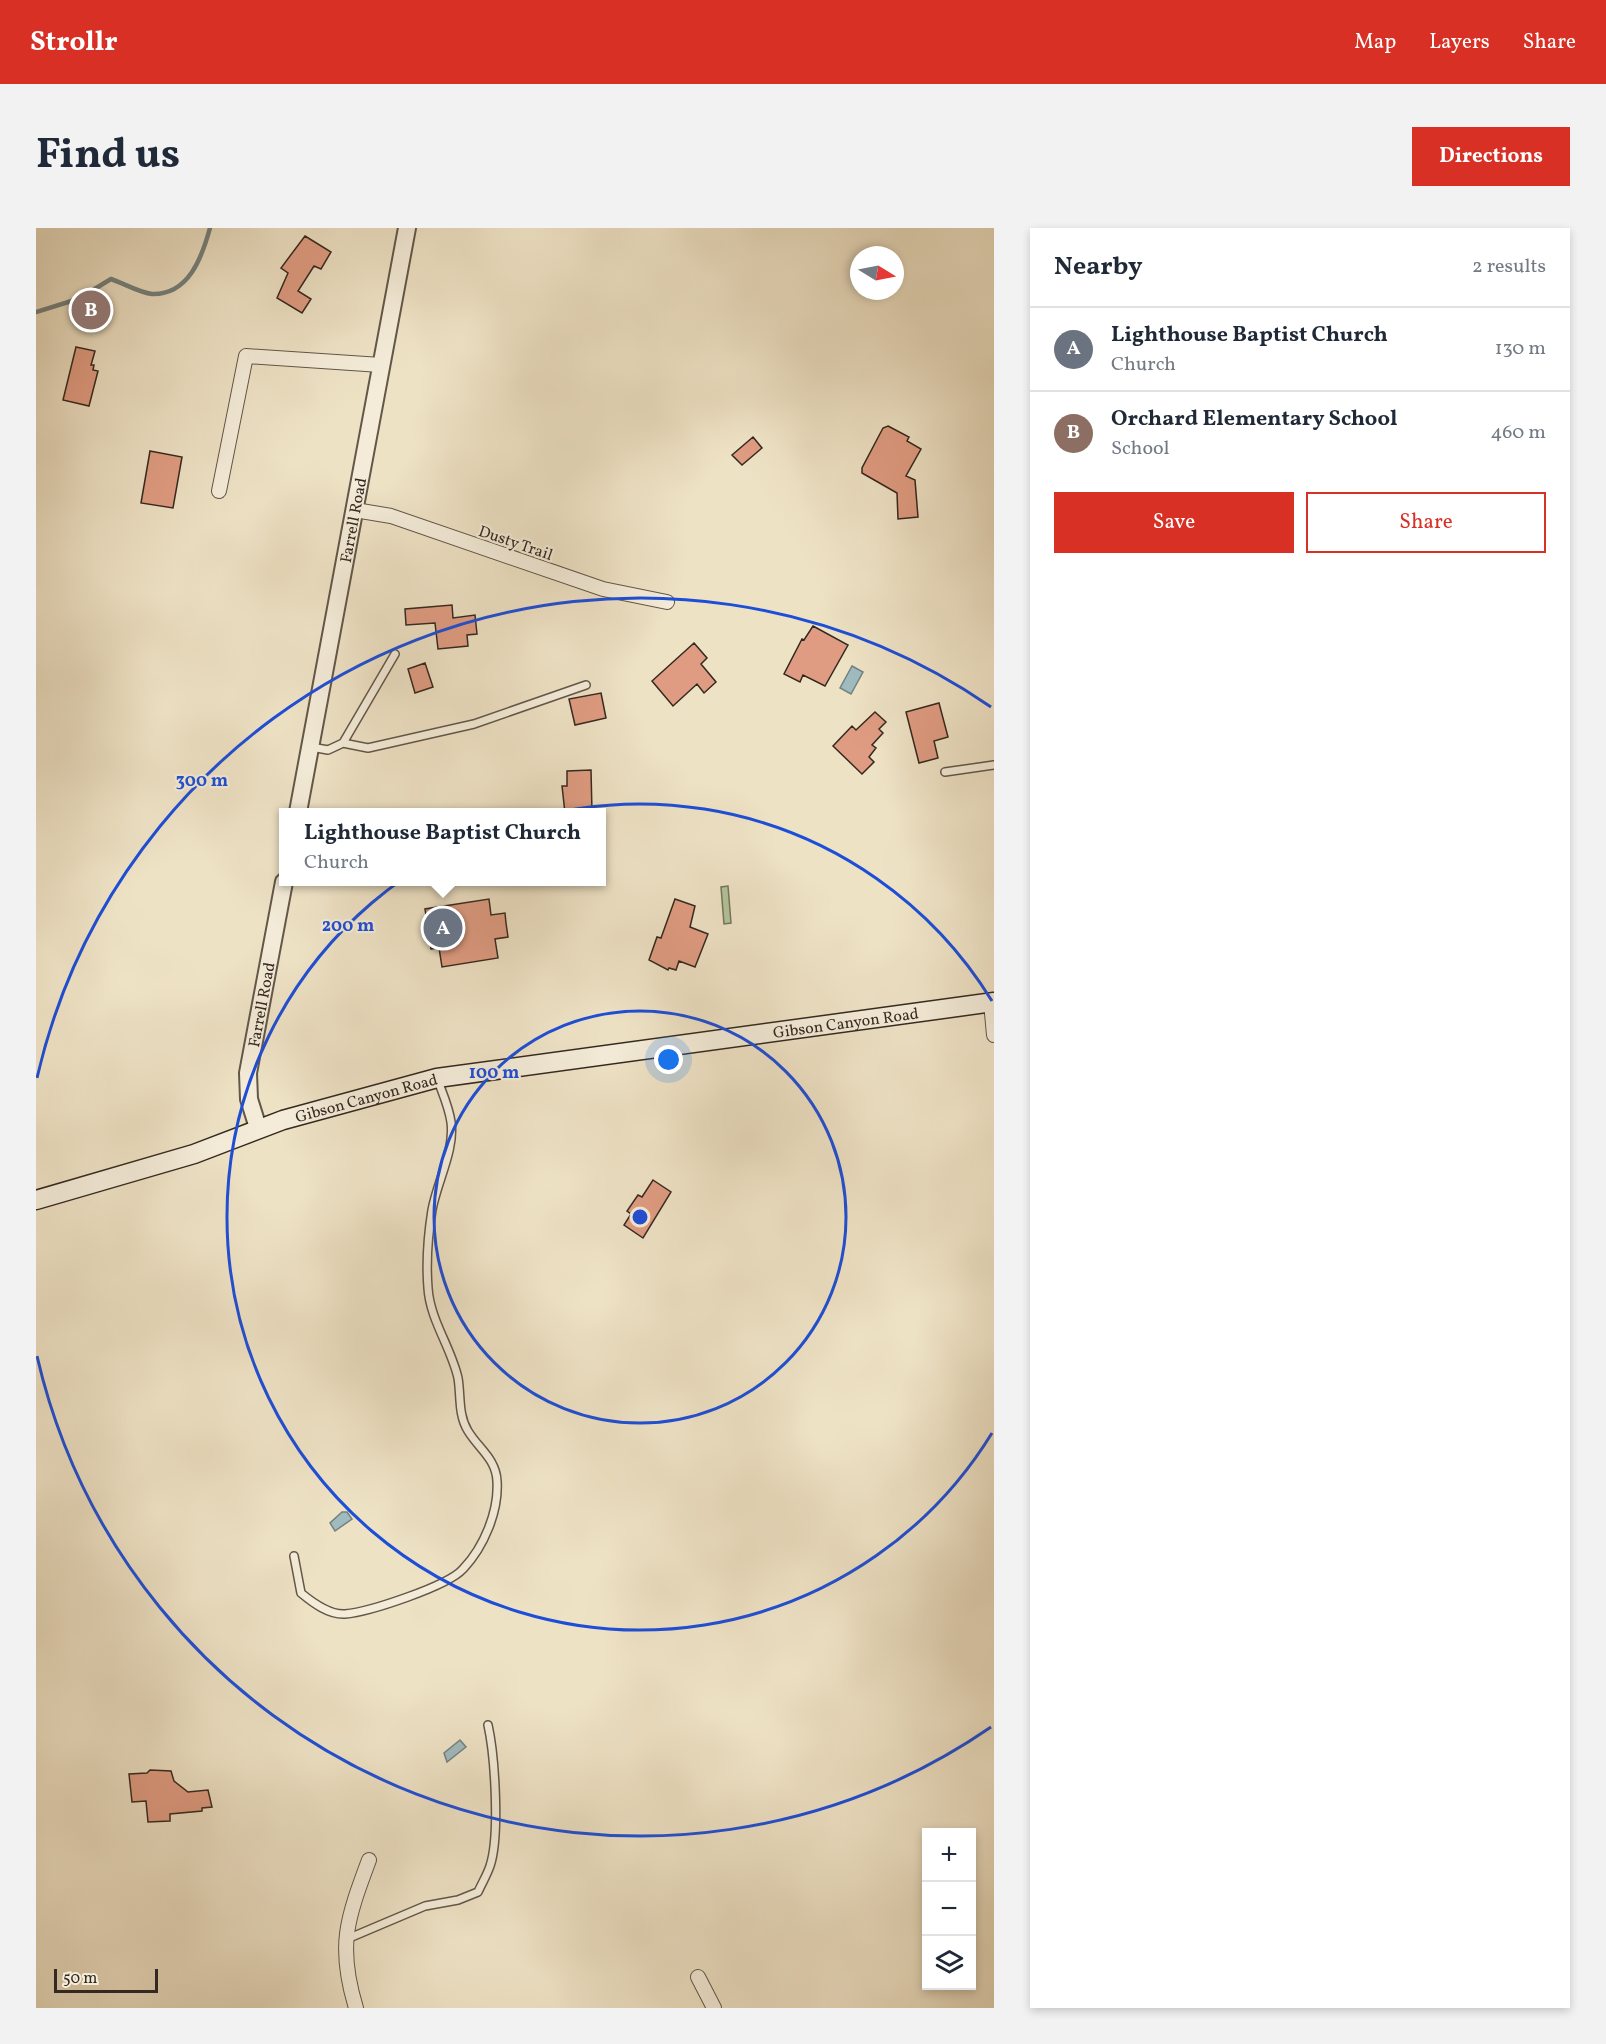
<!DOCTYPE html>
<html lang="en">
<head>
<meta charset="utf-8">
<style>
	:root { --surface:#fff; --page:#f2f2f3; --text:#1f2937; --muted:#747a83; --line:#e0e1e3; --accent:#d93025 }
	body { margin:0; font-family:Vollkorn,serif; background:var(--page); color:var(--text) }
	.controls { position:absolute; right:18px; bottom:18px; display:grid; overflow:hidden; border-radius:0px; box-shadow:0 3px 9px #0003 }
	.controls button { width:54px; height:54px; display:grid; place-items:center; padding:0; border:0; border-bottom:2px solid var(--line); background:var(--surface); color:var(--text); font:30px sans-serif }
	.compass { position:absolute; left:814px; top:18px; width:54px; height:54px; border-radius:50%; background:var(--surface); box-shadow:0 3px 9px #0003; rotate:100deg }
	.scale { position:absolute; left:18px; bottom:15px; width:104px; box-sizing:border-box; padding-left:6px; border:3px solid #342920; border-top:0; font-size:16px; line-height:21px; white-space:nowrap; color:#342920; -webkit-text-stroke:4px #f4ecd9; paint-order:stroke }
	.you { position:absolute; left:633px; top:832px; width:21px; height:21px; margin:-15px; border:4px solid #fff; border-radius:50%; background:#1a73e8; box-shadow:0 0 0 9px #1a73e833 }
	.badge { display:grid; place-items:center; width:39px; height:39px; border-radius:50%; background:var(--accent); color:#fff; font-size:20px; font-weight:700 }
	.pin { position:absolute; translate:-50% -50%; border:3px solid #fff; box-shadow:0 2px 6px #0006 }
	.popup { position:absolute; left:243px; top:580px; width:327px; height:78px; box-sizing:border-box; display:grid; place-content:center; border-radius:0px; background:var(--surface); filter:drop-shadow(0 2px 4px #0005); font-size:20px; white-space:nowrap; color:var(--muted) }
	.popup b { font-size:22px; color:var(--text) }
	.popup::after { content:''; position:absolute; left:50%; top:100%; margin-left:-12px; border:12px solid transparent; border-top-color:var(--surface) }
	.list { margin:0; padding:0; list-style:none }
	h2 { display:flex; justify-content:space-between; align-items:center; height:78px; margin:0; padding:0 24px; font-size:26px }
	h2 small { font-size:20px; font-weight:400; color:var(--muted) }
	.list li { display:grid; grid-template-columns:39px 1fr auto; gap:18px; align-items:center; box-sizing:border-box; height:84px; padding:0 24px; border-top:2px solid var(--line) }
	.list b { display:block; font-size:22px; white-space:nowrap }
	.list p { margin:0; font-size:20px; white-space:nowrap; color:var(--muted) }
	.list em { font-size:20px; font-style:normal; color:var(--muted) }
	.actions { display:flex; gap:12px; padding:18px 24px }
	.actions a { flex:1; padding:14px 0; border:2px solid var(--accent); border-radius:0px; text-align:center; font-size:21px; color:var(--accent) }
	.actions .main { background:var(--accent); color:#fff }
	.icon { flex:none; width:33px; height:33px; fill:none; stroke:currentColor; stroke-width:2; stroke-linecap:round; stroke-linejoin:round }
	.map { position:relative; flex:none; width:958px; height:1780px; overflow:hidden; border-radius:0px }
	header { display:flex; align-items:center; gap:36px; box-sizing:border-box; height:84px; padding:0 30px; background:var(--accent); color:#fff }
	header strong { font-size:28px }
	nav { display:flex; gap:33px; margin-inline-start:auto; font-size:21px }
	.intro { display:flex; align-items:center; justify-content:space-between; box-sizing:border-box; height:144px; padding:0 36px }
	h1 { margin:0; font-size:42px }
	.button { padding:15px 27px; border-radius:0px; background:var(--accent); color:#fff; font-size:21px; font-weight:700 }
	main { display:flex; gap:36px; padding:0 36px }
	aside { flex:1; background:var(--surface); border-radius:0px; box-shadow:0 3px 9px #0003 }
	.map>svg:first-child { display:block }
</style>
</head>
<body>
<header>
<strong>Strollr</strong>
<nav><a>Map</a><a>Layers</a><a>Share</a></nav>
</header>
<div class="intro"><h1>Find us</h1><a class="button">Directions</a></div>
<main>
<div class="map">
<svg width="958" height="1780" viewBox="0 0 958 1780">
	<rect width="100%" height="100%" fill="#eee2c5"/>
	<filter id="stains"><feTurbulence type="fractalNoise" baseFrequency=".00333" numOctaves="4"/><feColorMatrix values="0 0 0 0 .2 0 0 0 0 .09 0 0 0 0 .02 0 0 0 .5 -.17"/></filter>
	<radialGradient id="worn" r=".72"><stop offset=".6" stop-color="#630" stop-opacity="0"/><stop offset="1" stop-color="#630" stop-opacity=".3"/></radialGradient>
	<path fill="#b2c49a" stroke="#73765d" stroke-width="1.5" d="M692,658l3,37 -7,1 -3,-37z"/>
	<path fill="#9fbbbf" stroke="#74817f" stroke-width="1.5" d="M816,438l11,6 -12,22 -11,-6z
		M306,1284h5l5,7 -17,12 -5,-8z
		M424,1512l6,7 -19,15 -3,-9z"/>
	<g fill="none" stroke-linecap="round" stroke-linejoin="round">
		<path stroke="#74817f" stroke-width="4.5" d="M0,84l42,-13 33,-20c12,4 29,14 41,15 37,1 50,-37 58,-66"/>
	</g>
	<path fill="#e09c82" stroke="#342920" stroke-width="1.5" d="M269,8l26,16 -10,17 -7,-3 -16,25 13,8 -9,14 -25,-15 11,-25 -7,-5z
		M40,119l19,4 -4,14h3l-1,5 5,1 -9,35 -26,-6z
		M852,198l21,11 -2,4 14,8 -15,27 9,4 3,37 -20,2 -1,-26 -35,-20v-5l21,-40z
		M717,209l9,11 -20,17 -10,-10z
		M114,223l32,6 -9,51 -32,-5z
		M416,377l1,13 22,-3 2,19 -10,1 1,11 -30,3 -3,-26 -29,2 -1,-16z
		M777,398l35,19 -23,41 -22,-11 -3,7 -16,-8 18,-35 2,1z
		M658,415l13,15 -6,6 15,18 -12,11 -7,-9 -24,22 -21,-25z
		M389,435l8,24 -18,6 -7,-24z
		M565,465l5,25 -31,7 -6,-26z
		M903,475l9,34 -14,4 4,17 -19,5 -13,-51z
		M839,484l11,10 -7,7 4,4 -11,12 4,3 -7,9 5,5 -12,12 -29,-28 19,-20 4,4z
		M555,542l1,42 -27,1 -3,-27h5v-15z
		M453,671l2,16 14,-2 1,10 2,14 -13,2 3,19 -56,9 -3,-19 -8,1 -6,-40z
		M639,671l20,7 -5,21 18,7 -13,33 -16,-6 -3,9 -7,-2 -1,2 -19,-10 8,-23 4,1z
		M617,952l18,12 -28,46 -19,-13 7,-11 -4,-3 11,-16 4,2z
		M114,1542l21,1 3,10 14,11 20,-2 4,17 -10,1v3l-32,3v7l-22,1 -2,-21 -14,1 -3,-28 18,-1z"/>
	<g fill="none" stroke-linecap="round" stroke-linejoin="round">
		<g stroke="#625749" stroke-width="10">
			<path id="service" d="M307,515l25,5 106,-24 112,-39
				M275,519l17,3 15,-7 52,-89
				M909,544l49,-7
				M258,1328l7,37c12,10 28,22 44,21 24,-2 103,-28 118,-45 21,-22 36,-58 34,-88 -1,-22 -18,-32 -29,-50 -10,-16 -7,-35 -10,-53 -7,-31 -28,-58 -30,-90 -2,-25 0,-53 4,-78 5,-28 23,-60 19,-88 -2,-15 -9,-30 -14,-44
				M311,1711l78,-33 33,-6 20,-8c4,-9 9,-17 12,-26 10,-30 5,-109 -2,-141"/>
		</g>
		<g stroke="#625749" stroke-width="16">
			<path id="minor" d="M183,263l27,-135 135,9
				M319,282l36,6 212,73 64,13
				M955,774l3,33
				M662,1749l16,31
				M320,1780c-19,-62 -9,-89 13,-148"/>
		</g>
		<g stroke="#625749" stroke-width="20">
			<g id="tertiary">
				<path id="s1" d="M262,584l109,-584"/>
				<path id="s2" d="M222,900l-9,-29 -1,-26 36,-191"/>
			</g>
		</g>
		<g stroke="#342920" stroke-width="21">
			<g id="secondary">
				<path id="s3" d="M0,972l158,-46 89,-34 154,-42 557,-76"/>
			</g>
		</g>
		<use href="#service" stroke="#f4ecd9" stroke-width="7"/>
		<use href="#minor" stroke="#f4ecd9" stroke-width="14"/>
		<use href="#tertiary" stroke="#f4ecd9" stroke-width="16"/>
		<use href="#secondary" stroke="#f4ecd9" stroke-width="18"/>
	</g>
	<g fill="none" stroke="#1d4ed8" stroke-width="3">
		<circle cx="604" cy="989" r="206"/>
		<path d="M956 1205A413 413 0 1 1 956 773"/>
		<path d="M955 1499A619 619 0 0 1 1 1128M1 850A619 619 0 0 1 955 479"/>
	</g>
	<g text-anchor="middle" stroke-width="4.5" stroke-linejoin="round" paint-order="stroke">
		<g font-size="16" fill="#342920" stroke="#f4ecd9">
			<text dy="6" stroke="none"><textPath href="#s1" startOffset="297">Farrell Road</textPath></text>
			<text transform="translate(480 314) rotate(19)" y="6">Dusty Trail</text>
			<text dy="6" stroke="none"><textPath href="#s2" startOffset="126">Farrell Road</textPath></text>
			<text dy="6" stroke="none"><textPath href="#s3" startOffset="832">Gibson Canyon Road</textPath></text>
			<text dy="6" stroke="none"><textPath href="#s3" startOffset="346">Gibson Canyon Road</textPath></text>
		</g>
	</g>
	<circle cx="604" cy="989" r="9" fill="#1d4ed8" stroke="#f4ecd9" stroke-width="3"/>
	<g font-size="18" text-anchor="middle" font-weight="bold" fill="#1d4ed8" stroke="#f4ecd9" stroke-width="4.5" stroke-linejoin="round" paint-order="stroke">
		<text x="166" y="558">300 m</text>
		<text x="312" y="703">200 m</text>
		<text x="458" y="850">100 m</text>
	</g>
	<rect width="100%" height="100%" filter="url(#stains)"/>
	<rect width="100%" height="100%" fill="url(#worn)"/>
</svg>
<div class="controls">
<button>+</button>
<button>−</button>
<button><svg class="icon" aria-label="layers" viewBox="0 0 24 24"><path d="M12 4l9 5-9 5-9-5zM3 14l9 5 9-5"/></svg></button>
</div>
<svg class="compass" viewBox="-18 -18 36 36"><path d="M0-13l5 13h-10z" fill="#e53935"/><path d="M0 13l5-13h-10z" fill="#747a83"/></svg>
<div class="scale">50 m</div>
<div class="you"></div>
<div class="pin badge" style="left:407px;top:700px;background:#6b7280">A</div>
<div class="popup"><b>Lighthouse Baptist Church</b>Church</div>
<div class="pin badge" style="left:55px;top:82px;background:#8d6e63">B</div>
</div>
<aside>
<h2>Nearby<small>2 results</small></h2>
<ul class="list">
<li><span class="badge" style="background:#6b7280">A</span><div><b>Lighthouse Baptist Church</b><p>Church</p></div><em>130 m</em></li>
<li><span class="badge" style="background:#8d6e63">B</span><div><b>Orchard Elementary School</b><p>School</p></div><em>460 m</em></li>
</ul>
<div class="actions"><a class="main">Save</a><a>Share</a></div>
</aside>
</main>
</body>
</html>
